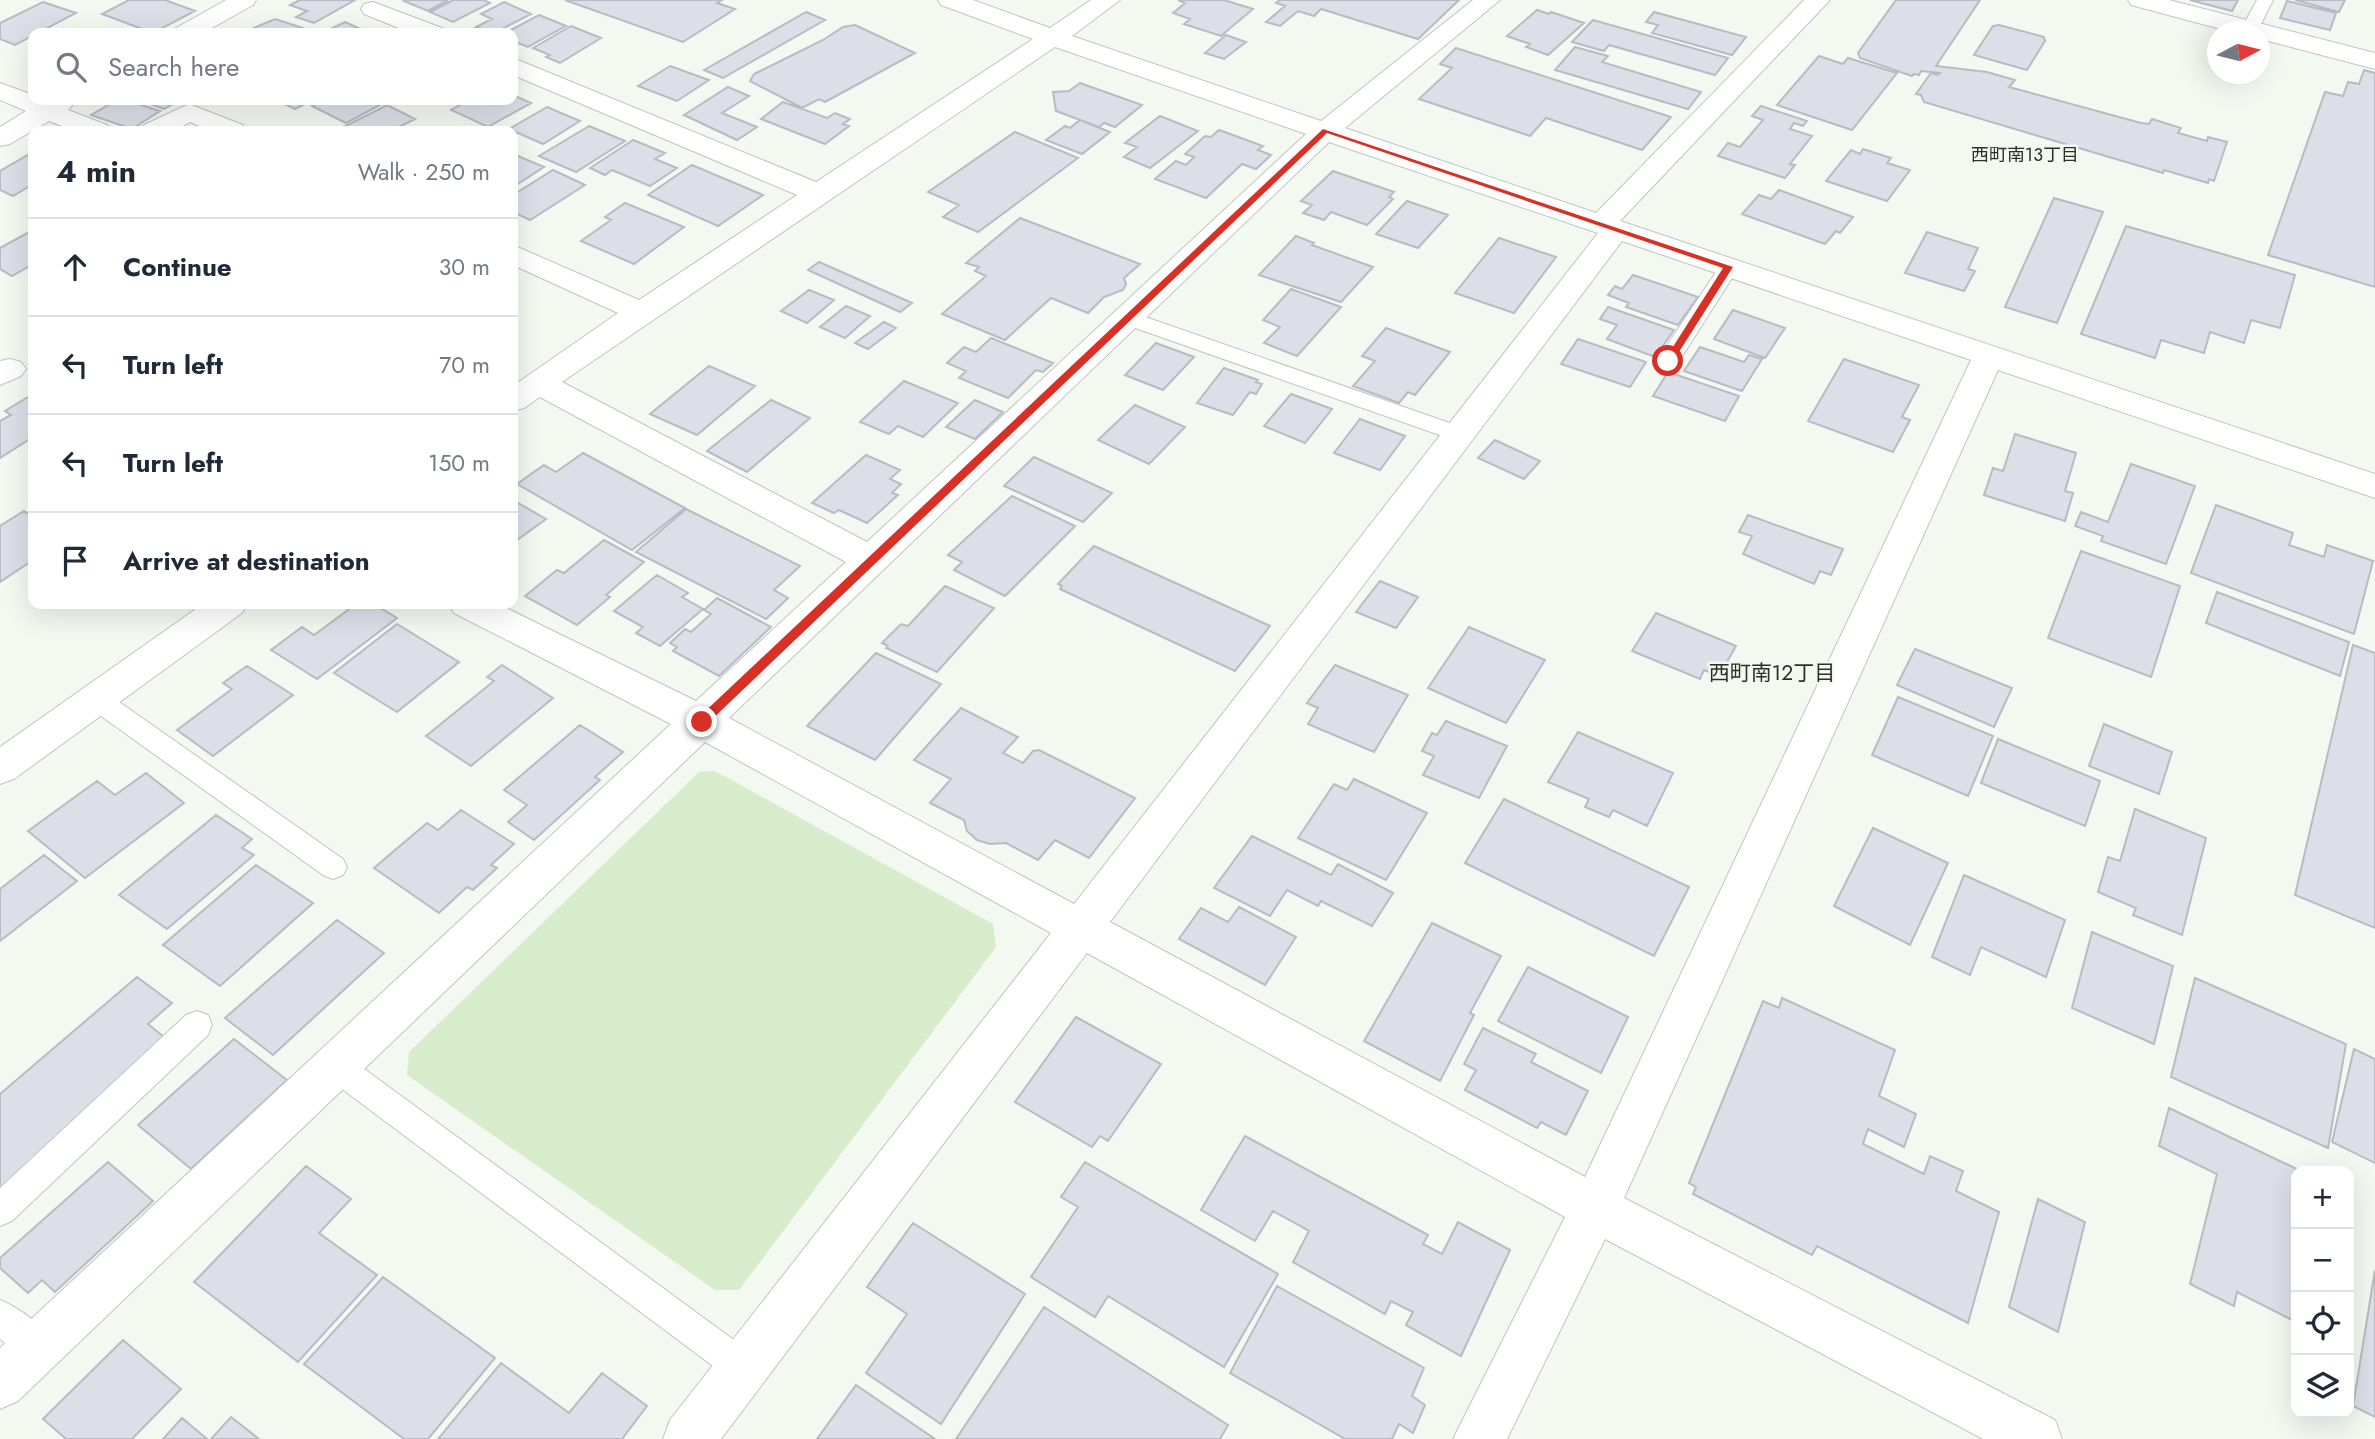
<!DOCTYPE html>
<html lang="en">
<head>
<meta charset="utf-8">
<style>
	:root { --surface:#fff; --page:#f2f2f3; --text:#1f2937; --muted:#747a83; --line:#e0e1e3 }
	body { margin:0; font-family:Jost,"Noto Sans JP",sans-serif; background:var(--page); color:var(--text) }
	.controls { position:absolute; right:21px; bottom:21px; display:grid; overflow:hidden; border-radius:14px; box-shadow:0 7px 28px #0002 }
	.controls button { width:63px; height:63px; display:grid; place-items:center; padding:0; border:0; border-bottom:2px solid var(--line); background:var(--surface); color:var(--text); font:35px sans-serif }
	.compass { position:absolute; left:2207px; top:21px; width:63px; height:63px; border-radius:50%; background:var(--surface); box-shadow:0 7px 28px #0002; rotate:83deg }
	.stop { position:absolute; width:21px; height:21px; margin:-16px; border:5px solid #d93025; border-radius:50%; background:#fff }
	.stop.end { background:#d93025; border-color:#fff; box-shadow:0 2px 7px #0008 }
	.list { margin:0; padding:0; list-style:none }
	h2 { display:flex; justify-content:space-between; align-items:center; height:91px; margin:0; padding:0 28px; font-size:30px }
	h2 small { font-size:23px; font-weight:400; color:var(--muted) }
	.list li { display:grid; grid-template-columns:46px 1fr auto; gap:21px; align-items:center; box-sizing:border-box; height:98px; padding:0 28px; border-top:2px solid var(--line) }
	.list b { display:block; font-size:26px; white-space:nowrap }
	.list em { font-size:23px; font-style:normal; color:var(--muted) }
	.icon { flex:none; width:38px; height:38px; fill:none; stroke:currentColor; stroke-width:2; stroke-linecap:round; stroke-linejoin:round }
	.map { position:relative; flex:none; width:2375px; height:1439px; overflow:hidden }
	.search { position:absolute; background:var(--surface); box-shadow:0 7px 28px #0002; left:28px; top:28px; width:490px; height:77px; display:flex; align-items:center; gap:18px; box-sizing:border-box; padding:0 24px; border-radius:14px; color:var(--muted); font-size:26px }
	.panel { position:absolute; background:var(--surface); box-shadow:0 7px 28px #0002; left:28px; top:126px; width:490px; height:483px; border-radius:14px }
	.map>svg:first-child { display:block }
</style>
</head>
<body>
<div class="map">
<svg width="2375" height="1439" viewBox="0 0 2375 1439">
	<rect width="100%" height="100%" fill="#f3f8f0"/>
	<path fill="#d6ecca" d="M715,771l278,153 3,23 -257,343h-24l-308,-215 2,-23 290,-280z"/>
	<path fill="#dcdfe8" stroke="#b8bbc3" stroke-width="2" d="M129,0h36l30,11 -42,22 -51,-19z
		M300,0h55l-41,23 -18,-6 11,-6 -17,-6z
		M407,0h41l-20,11 -24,-10z
		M453,0h31l6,3 -37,19 -23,-10z
		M565,0h157l-5,3 18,6 -52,33z
		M1224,0l29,9 -32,27 -37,-12 6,-5 -17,-6 12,-10 -7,-3z
		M1280,0h179l-41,39 -97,-30 -7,7 -16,-5 -18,15 -14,-4 19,-16 -9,-3z
		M1896,0h84l-44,66 51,6 28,8 -6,7 132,36 8,1 3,-5 29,9 -3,5 29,8 1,-4 19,5 -13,39 -5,-2 -1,4 -44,-13 -1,3 -239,-71 -3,-7 -5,-1 15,-21 7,2 2,-2 -19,-2 -2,4 -5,-1 -2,2 -52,-18 -2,-5z
		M2190,0h48l-6,11z
		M2295,0h50l-6,12z
		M2287,1l49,12 -6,17 -50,-12z
		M43,2l33,11 -61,32 -15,-6v-16z
		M504,2l27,12 -37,19 -18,-6 16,-8 -11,-5z
		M1537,10l12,4 2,-2 33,11 -36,32 -22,-8 4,-3 -23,-8z
		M806,12l19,8 -102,58 -19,-8z
		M1654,12l92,25 -14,18 -80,-22 6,-8 -12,-3z
		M539,15l27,11 -38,21 -15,-6v-8h-8z
		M275,19l28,9 -8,5h-53z
		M1593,20l135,38 -13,17 -106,-30 -5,6 -32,-9z
		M345,22l24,11h-47z
		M855,25l60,28 -90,49 -6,-3 -17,9 -52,-27 4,-7 69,-34 20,-13z
		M1999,25l45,12 1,4 -18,29 -53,-15 19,-29z
		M571,26l30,12 -41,25 -14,-6 4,-2 -17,-7z
		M1226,35l20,7 -22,17 -19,-6z
		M1575,47l33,9 -6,6 99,30 -13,17 -133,-39z
		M1456,48l215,69 -29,33 -96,-32 -16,18 -111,-37 33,-31 -12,-4z
		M1819,56l24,8 5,-6 49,15 -45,57 -75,-25z
		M670,66l39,14 -32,21 -39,-15z
		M2364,70l11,3v214l-107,-32 57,-163 18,4 5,-14 11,2z
		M1080,83l62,22 -27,22 -11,-4 -5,4 -43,-16 -3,-19 16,-1z
		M728,87l21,9 -27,17 35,14 -20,13 -53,-25z
		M513,95l18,8 -43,24 -37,-17 18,-10h44z
		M117,100h9l34,11 -28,18 -41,-14z
		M138,100h42l-16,9z
		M276,100h37l-18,9z
		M325,100h64l-43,23 -34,-17z
		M783,102l44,16 8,-5 15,6 -7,5 6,2 -24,18 -64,-25z
		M387,105l28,14 -24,12h-55z
		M1761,106l46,15 -4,5 -9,-3 -4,6 22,7 -22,28 5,1 -10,13 -67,-22 10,-13 12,4 23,-27 -11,-4z
		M547,107l33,14 -37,23 -34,-15z
		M1160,116l38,15 -48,37 -26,-11 13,-10 -12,-4z
		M1080,120l30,12 -28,22 -36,-14 19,-14 5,2z
		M589,126l36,15 -49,31 -37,-16z
		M1219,130l44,16 -5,4 13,5 -15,14 -14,-5 -36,34 -51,-19 21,-18 10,4 8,-8 -9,-3 20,-18 6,1z
		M1015,132l63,26 -100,74 -35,-15 16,-12 -31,-13z
		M633,140l32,13 -10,6 22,9 -27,18 -38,-16 -7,5 -15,-7z
		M1863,149l28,9 -4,5 23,7 -23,31 -61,-20 25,-31 9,4z
		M33,152v32l-20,12 -13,-6v-19z
		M513,154l31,13 -31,20z
		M692,165l71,30 -45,31 -70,-31z
		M553,170l32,15 -55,35 -17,-8v-17z
		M1333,171l61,21 -5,5 4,2 -26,26 -36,-13 -7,8 -21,-7 9,-8 -11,-4z
		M1779,190l74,27 -13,16 -4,-2 -11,13 -83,-30 17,-19 12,4z
		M2054,198l49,14 -46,111 -52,-16z
		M1407,201l41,14 -30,33 -42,-14z
		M625,203l59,24 -50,37 -53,-23 30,-21 -6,-3z
		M1020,218l120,46 -16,14 2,6 -3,6 -19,7 -16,16 -37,-15 -46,42 -63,-26 44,-38 -11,-5 4,-4 -13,-4z
		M2126,226l169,49 -15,53 -29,-8 -7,23 -34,-11 -6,21 -43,-13 -6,18 -74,-24z
		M33,230v34l-21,12 -12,-7v-21z
		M1927,232l51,16 -10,21 7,2 -11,20 -59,-18z
		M1296,236l18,7 -2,2 61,22 -32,35 -82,-27z
		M1499,238l57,19 -42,56 -59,-20z
		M819,262l93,41 -12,9 -92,-42z
		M1633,275l65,22 -20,28 -52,-18 3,-4 -21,-8 7,-9 7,3z
		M1291,289l50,18 -44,49 -33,-13 16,-16 -17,-7z
		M809,290l25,10 -27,23 -26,-12z
		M846,306l24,10 -25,22 -25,-11z
		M1608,307l66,23 -19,27 -48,-18 10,-14 -17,-6z
		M1733,310l52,18 -20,30 -51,-19z
		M884,322l12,6 -28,21 -13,-6z
		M1386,328l64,24 -35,43 -7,-3 -9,11 -46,-17 22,-25 -13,-5z
		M991,338l62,25 -10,9 -7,-2 -28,28 -49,-20 7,-7 -19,-8 17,-16 12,5z
		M1578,339l68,23 -16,25 -69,-23z
		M1156,343l38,14 -31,33 -38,-15z
		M1700,347l44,15 5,-7 13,4 -20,32 -58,-20z
		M1844,359l75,26 -17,32 8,3 -17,32 -85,-31z
		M709,366l46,20 -58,49 -47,-21z
		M1224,368l34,12 -2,2 6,2 -6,10 -6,-2 -17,23 -36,-12z
		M1668,372l71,24 -14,25 -72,-25z
		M904,381l54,22 -35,34 -25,-11 -9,8 -29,-12z
		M33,394v43l-33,21v-37l11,-6 -6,-4z
		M1291,394l41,15 -27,34 -41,-17z
		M771,400l39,18 -63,54 -40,-21z
		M975,400l28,12 -28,27 -29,-12z
		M1135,405l50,22 -36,37 -51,-24z
		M1360,419l45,17 -25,34 -46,-17z
		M2015,434l61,19 -11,38 8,2 -8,28 -81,-26 9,-27 10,3z
		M1495,440l45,21 -16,18 -46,-21z
		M583,453l102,55 -53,42 -115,-66 27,-19 12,7z
		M866,455l34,15 -10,9 11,5 -9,9 6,2 -31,28 -28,-13 -5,3 -22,-10z
		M1034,457l78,36 -29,29 -79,-36z
		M2131,464l64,22 -29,78 -65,-23 2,-5 -28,-10 6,-14 27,10z
		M1012,496l63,30 -70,70 -51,-26 8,-8 -14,-7z
		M513,500l33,19 -33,24z
		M2216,505l77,28 -4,12 35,12 3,-12 46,16 -19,73 -163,-61z
		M686,509l114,57 -26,24 14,8 -22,21 -130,-67z
		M24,511l9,6v43l-33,22v-56z
		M1748,515l95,34 -12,26 -11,-4 -6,13 -71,-30 9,-18 -13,-4z
		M604,540l40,22 -38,33 4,2 -33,28 -52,-29 32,-26 7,3z
		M1094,546l176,80 -35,45 -175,-82 2,-3 -4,-2z
		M2081,551l99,35 -29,91 -103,-39z
		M657,575l31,18 -6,4 21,12 -43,37 -24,-13 7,-6 -29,-16z
		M1380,581l38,16 -22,31 -40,-16z
		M945,586l49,22 -57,64 -51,-24 2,-2 -6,-3 19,-19 7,2z
		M2217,592l132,50 -9,34 -134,-53z
		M717,598l54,29 -52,49 -46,-25 4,-4 -7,-4 15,-14 6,3 20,-18 -7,-4z
		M356,604h18l23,14 -80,61 -46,-29 31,-23 12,8z
		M1656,613l80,33 -17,30 -15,-6 -4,9 -68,-28z
		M397,624l62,38 -62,50 -63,-39z
		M1469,627l76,33 -39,63 -78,-35z
		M2353,645l22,8v275l-80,-33z
		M1915,649l97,39 -18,39 -97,-42z
		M876,653l65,31 -66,76 -68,-34z
		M502,665l51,33 -82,68 -45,-30 68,-55 -7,-4z
		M1335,665l73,30 -34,57 -66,-28 10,-16 -11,-5z
		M247,666l46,29 -80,61 -36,-26 55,-41 -9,-6z
		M1898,697l95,39 -25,60 -96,-41z
		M961,708l57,29 -15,16 20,10 10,-12 6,-1 96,48 -46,60 -34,-18 -17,20 -32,-17 -16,1 -13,-4 -10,-9 -3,-11 -34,-17 21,-24 -37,-19z
		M1446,721l61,25 -28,52 -56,-23 11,-19 -12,-5 10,-18 5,2z
		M2104,724l68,28 -13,42 -70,-28z
		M580,725l43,27 -28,25 5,3 -66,60 -26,-18 19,-17 -23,-15z
		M1578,732l95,41 -26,53 -34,-16 -4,7 -24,-10 4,-8 -41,-17z
		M1998,739l102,42 -15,45 -104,-43z
		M146,773l38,30 -99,75 -57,-47 69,-50 18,14z
		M1354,779l73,34 -41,67 -88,-42 36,-54 13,6z
		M1504,799l185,88 -35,69 -189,-93z
		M2135,809l71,29 -24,97 -49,-20 3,-7 -38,-16 10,-35 12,4z
		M461,810l53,34 -23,21 6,3 -24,22 -6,-3 -28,26 -65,-45 53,-45 11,7z
		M216,815l36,24 -10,9 12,7 -87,74 -48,-34z
		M1873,828l75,35 -38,82 -76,-39z
		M1252,836l79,39 7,-11 55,29 -21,33 -51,-25 -3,5 -31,-16 -17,26 -56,-28z
		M44,855l33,26 -77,60v-52z
		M256,865l57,38 -93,83 -57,-41z
		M1964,875l101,45 -19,57 -65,-30 -11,28 -38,-18z
		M1239,907l57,30 -31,48 -86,-46 22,-31 27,14z
		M337,920l47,33 -111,102 -48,-37z
		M1432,923l69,33 -31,57 4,2 -34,66 -76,-40z
		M2092,932l81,34 -19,78 -82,-36z
		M1528,967l100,50 -27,56 -103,-52z
		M137,977l35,26 -24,21 22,18 -170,152v-100z
		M2195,978l151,66 -18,104 -157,-71z
		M1782,998l113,52 -16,46 37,18 -12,33 -36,-18 -5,15 61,30 6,-18 33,15 -7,20 43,21 -31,111 -151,-77 -5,9 -119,-61 3,-7 -7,-4 74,-182 16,7z
		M1076,1017l85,47 -53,77 -8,-5 -8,11 -77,-45z
		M1483,1028l53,26 -5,8 57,29 -22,44 -25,-13 -4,6 -72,-38 11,-20 -12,-6z
		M234,1039l53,41 -96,89 -53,-44z
		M2354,1049l21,10v104l-43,-21z
		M2169,1108l132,63h-5v151l-59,-30 -3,14 -44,-22 27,-110 -58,-28z
		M1245,1136l183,99 -5,9 19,10 16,-32 52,28 -49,106 -55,-31 7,-13 -22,-11 -6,13 -92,-52 16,-31 -36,-20 -18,30 -54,-31z
		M108,1162l45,39 -98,91 -13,-12 -14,13 -28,-25v-10z
		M1085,1162l193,112 -54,93 -116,-71 -13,21 -64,-40 47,-70 -17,-10z
		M306,1166l45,33 -32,34 58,42 -79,87 -104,-80z
		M2038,1199l47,23 -27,110 -49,-25z
		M913,1223l112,71 -84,130 -75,-51 41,-59 -40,-27z
		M2375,1270v147l-22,-11z
		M383,1277l112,81 -67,81h-24l-100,-75z
		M1277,1286l147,82 -12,28 13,9 -12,28 -14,-9 -7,15h-47l-115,-66z
		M1044,1307l184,118 -8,14h-264z
		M123,1340l58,49 -49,50h-66l-23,-20z
		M501,1363l68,50 33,-40 45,33 -25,33h-184z
		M856,1385l79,54h-118z
		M231,1417l28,22h-48z
		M182,1418l25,21h-44z"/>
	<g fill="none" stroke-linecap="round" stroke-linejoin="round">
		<g stroke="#c0c5be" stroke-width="2">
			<path id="service" d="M2257,0h16l-16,32h-14l-2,-3z
				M1729,261l7,2 3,4 -63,99h-16l-3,-5 3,-5 62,-93z
				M1128,311l339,118 3,5 -3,5 -8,2 -8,-2 -330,-116 -3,-5 3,-5z
				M96,689l9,3 238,167 4,8 -4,8 -10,4 -10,-4 -236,-169 -4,-7 4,-7z
				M197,1011l11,4 4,10 -4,10 -196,186 -12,5v-38l186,-173z
				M337,1053l11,4 409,300 5,12 -5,12 -12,5 -12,-5 -407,-304 -4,-10 4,-10z
				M0,1300c21,9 48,28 56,49l-5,12 -12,5 -12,-5 -27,-22z"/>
		</g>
		<g stroke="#c0c5be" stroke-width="2">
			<path id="minor" d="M226,0h30l-3,5 -50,28h-31l4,-5z
				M938,0h35l77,28 41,-28h29l-48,36 249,85 152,-121h27l-155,128 251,85 208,-213h26l-210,221 755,253v24l-377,-128 -374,828 431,222 7,19h-79l-378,-200 -98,200h-54l112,-222 -478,-264 -366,486h-58l7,-19 381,-487 -346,-191 -687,659 -18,8v-61l671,-624 -217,-111 -5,-9h49l198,97 150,-139 -306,-165 -16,11 -11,3v-25l105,-73 -105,-48v-20l126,55 158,-105 -284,-120v-17l303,124 217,-143 -92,-34zM1055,47l251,87 -439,408 -305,-160zM1329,142l269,91 -524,671 -345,-186zM1622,241l349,119 -386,817 -475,-255z
				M2128,0h41l206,53v16l-115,-30v-7h-28l-101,-27z
				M373,2l69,26 4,5h-35l-47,-19 -3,-5 3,-5z
				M0,83l33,12v5h41l1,2 -7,8 39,15 4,6h-37l-25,-10 -39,23 -10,2v-19l26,-16 -26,-11z
				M189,104l54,21 4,6h-36l-21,-9 -16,9h-34l4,-6z
				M10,359l11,3 5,7 -5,7 -21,9v-24z
				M203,604h44l-5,9 -228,166 -14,5v-37z"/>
		</g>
		<use href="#service" fill="#fff" fill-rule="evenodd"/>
		<use href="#minor" fill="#fff" fill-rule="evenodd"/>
	</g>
	<path fill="#d93025" d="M1323,129l410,138 -61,96h-7l-1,-2 59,-93 -396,-135 -621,592h-8v-7z"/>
	<g text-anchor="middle" stroke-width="5" stroke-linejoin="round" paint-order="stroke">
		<g font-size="18" fill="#2c302a" stroke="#f3f8f0">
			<text x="2025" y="161">西町南13丁目</text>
		</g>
		<g font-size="21" fill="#2c302a" stroke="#f3f8f0">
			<text x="1772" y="680">西町南12丁目</text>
		</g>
	</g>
</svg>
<div class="controls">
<button>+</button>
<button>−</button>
<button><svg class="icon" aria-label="locate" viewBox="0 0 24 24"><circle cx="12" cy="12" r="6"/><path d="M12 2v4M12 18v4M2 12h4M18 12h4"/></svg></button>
<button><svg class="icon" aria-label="layers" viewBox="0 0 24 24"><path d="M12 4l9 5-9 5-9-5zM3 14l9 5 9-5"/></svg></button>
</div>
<svg class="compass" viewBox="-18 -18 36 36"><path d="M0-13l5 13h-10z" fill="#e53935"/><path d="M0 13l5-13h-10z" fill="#747a83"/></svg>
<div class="stop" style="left:1668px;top:361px"></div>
<div class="stop end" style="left:702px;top:722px"></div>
<div class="search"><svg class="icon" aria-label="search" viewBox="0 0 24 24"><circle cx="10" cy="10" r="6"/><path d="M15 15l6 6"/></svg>Search here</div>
<section class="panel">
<h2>4 min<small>Walk · 250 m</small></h2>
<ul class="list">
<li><svg class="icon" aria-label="ahead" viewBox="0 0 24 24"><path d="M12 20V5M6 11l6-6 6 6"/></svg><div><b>Continue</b></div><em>30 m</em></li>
<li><svg class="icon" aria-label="left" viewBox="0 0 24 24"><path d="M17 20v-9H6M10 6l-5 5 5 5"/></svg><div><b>Turn left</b></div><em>70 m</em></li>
<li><svg class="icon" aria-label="left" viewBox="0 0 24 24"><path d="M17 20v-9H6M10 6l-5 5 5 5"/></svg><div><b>Turn left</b></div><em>150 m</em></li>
<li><svg class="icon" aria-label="arrive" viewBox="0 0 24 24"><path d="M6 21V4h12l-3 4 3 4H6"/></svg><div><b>Arrive at destination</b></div></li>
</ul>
</section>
</div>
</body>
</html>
